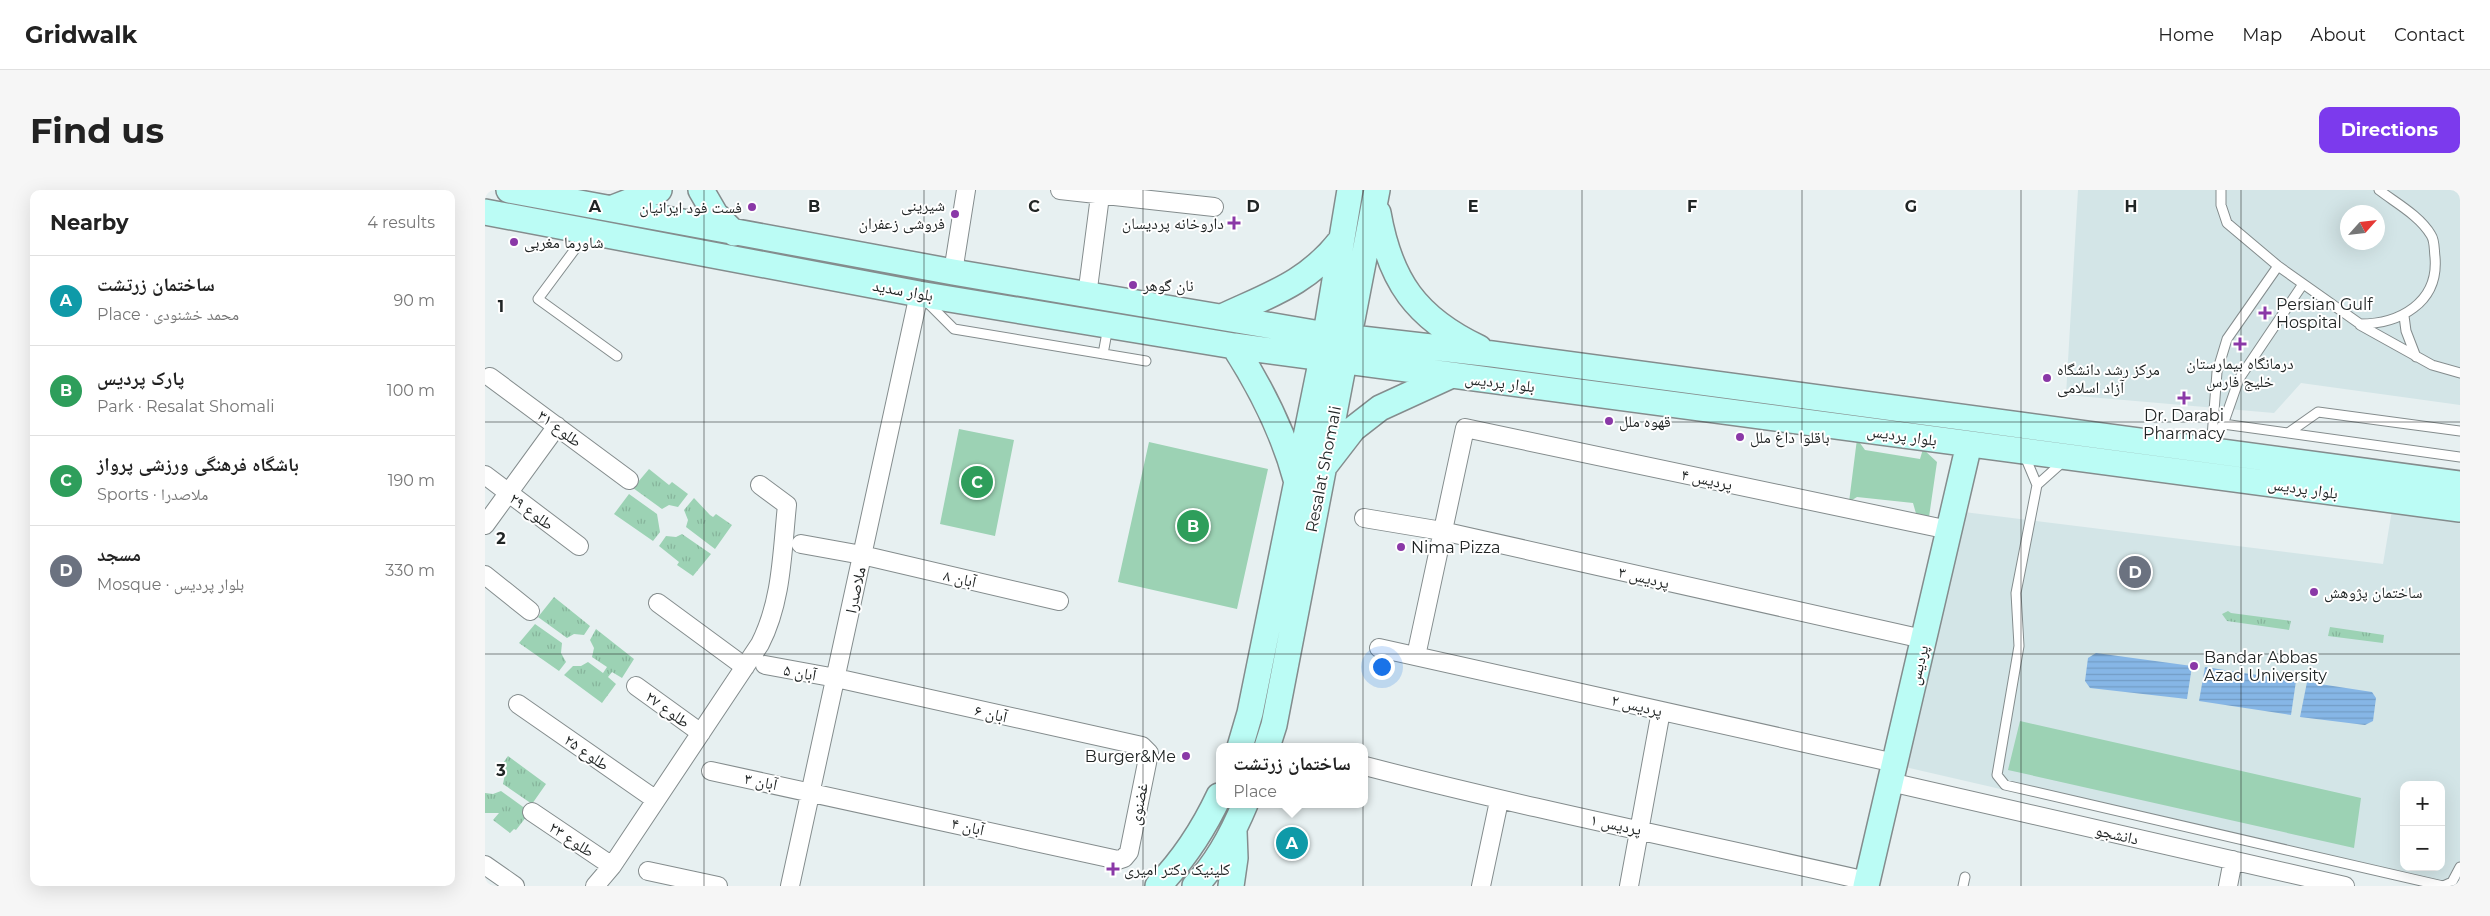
<!DOCTYPE html>
<html lang="en">
<head>
<meta charset="utf-8">
<style>
	:root { --surface:#fff; --page:#f6f6f6; --text:#222; --muted:#767676; --line:#e0e0e0; --accent:#7c3aed }
	body { margin:0; font-family:Montserrat,"Noto Naskh Arabic",sans-serif; background:var(--page); color:var(--text) }
	.controls { position:absolute; right:15px; bottom:15px; display:grid; overflow:hidden; border-radius:10px; box-shadow:0 5px 20px #0002 }
	.controls button { width:45px; height:45px; display:grid; place-items:center; padding:0; border:0; border-bottom:1px solid var(--line); background:var(--surface); color:var(--text); font:25px sans-serif }
	.compass { position:absolute; left:1855px; top:15px; width:45px; height:45px; border-radius:50%; background:var(--surface); box-shadow:0 5px 20px #0002; rotate:63deg }
	.you { position:absolute; left:896px; top:476px; width:18px; height:18px; margin:-12px; border:4px solid #fff; border-radius:50%; background:#1a73e8; box-shadow:0 0 0 8px #1a73e833 }
	.badge { display:grid; place-items:center; width:32px; height:32px; border-radius:50%; background:var(--accent); color:#fff; font-size:16px; font-weight:700 }
	.pin { position:absolute; translate:-50% -50%; border:2px solid #fff; box-shadow:0 1px 5px #0006 }
	.popup { position:absolute; left:731px; top:553px; width:152px; height:65px; box-sizing:border-box; display:grid; place-content:center; border-radius:10px; background:var(--surface); filter:drop-shadow(0 1px 4px #0005); font-size:16px; white-space:nowrap; color:var(--muted) }
	.popup b { font-size:19px; color:var(--text) }
	.popup::after { content:''; position:absolute; left:50%; top:100%; margin-left:-10px; border:10px solid transparent; border-top-color:var(--surface) }
	.list { margin:0; padding:0; list-style:none }
	h2 { display:flex; justify-content:space-between; align-items:center; height:65px; margin:0; padding:0 20px; font-size:21px }
	h2 small { font-size:16px; font-weight:400; color:var(--muted) }
	.list li { display:grid; grid-template-columns:32px 1fr auto; gap:15px; align-items:center; box-sizing:border-box; height:90px; padding:0 20px; border-top:1px solid var(--line) }
	.list b { display:block; font-size:19px; white-space:nowrap }
	.list p { margin:0; font-size:16px; white-space:nowrap; color:var(--muted) }
	.list em { font-size:16px; font-style:normal; color:var(--muted) }
	.map { position:relative; flex:none; width:1975px; height:696px; overflow:hidden; border-radius:10px }
	header { display:flex; align-items:center; gap:30px; box-sizing:border-box; height:70px; padding:0 25px; background:var(--surface); border-bottom:1px solid var(--line) }
	header strong { font-size:24px }
	nav { display:flex; gap:28px; margin-inline-start:auto; font-size:18px }
	.intro { display:flex; align-items:center; justify-content:space-between; box-sizing:border-box; height:120px; padding:0 30px }
	h1 { margin:0; font-size:35px }
	.button { padding:12px 22px; border-radius:10px; background:var(--accent); color:#fff; font-size:18px; font-weight:700 }
	main { display:flex; gap:30px; padding:0 30px }
	aside { flex:1; background:var(--surface); border-radius:10px; box-shadow:0 5px 20px #0002 }
	.map>svg:first-child { display:block }
</style>
</head>
<body>
<header>
<strong>Gridwalk</strong>
<nav><a>Home</a><a>Map</a><a>About</a><a>Contact</a></nav>
</header>
<div class="intro"><h1>Find us</h1><a class="button">Directions</a></div>
<main>
<aside>
<h2>Nearby<small>4 results</small></h2>
<ul class="list">
<li><span class="badge" style="background:#0f9aa8">A</span><div><b>ساختمان زرتشت</b><p>Place · محمد خشنودی</p></div><em>90 m</em></li>
<li><span class="badge" style="background:#2e9e5b">B</span><div><b>پارک پردیس</b><p>Park · Resalat Shomali</p></div><em>100 m</em></li>
<li><span class="badge" style="background:#2e9e5b">C</span><div><b>باشگاه فرهنگی ورزشی پرواز</b><p>Sports · ملاصدرا</p></div><em>190 m</em></li>
<li><span class="badge" style="background:#6b7280">D</span><div><b>مسجد</b><p>Mosque · بلوار پردیس</p></div><em>330 m</em></li>
</ul>
</aside>
<div class="map">
<svg width="1975" height="696" viewBox="0 0 1975 696">
	<defs>
		<pattern id="grass-tufts" width="24" height="20" patternUnits="userSpaceOnUse" patternTransform="scale(1.25)"><rect width="24" height="20" fill="#9cd2b4"/><path d="M3 7l-1-3M5 7V3M7 7l1-3M15 17l-1-3M17 17v-4M19 17l1-3" fill="none" stroke="#86b49b"/></pattern>
		<pattern id="water-rules" width="6" height="5" patternUnits="userSpaceOnUse" patternTransform="scale(1.25)"><rect width="6" height="5" fill="#86b6e6"/><path d="M0 2.5h6" fill="none" stroke="#739cc5"/></pattern>
	</defs>
	<rect width="100%" height="100%" fill="#e7f0f1"/>
	<path fill="#d3e5e7" fill-rule="evenodd" d="M1593,0h382v215l-159,-22 -27,30 -208,-18zM1862,22h30v30h-30z
		M1907,320l68,11v365h-37l-518,-119 59,-255 419,52zM1919,595h37v82h-37z"/>
	<path fill="url(#grass-tufts)" d="M164,279l20,16 3,-3 16,12 -10,13 -9,-2 -7,4 -29,-21z
		M144,304l28,20 3,18 -7,9 -39,-27z
		M209,308l16,17 3,2 3,-3 16,11 -17,24 -29,-22 2,-7 -4,-10z
		M197,344l29,20 -18,22 -16,-11 2,-3 -20,-16 7,-10 10,1z
		M69,407l36,29 -6,9 -10,-1 -7,4 -29,-21z
		M1743,421l3,2 60,8 -2,9 -62,-9 -5,-7z
		M50,434l27,19 -1,10 5,9 -7,9 -40,-28z
		M1845,437l54,8 -1,8 -55,-7z
		M111,439l38,30 -12,19 -10,-6 -4,5 8,7 -14,19 -38,-28 9,-9h8l7,-4 15,11 4,-6 -15,-10 2,-9 -4,-8z
		M23,566l38,28 -14,20 -29,-20 2,-10 -4,-8z
		M16,601l29,21 -14,18 -2,-1 -4,4 -17,-13 6,-7h-14v-20l8,1z"/>
	<path fill="#9cd2b4" d="M474,239l55,11 -19,96 -55,-12z
		M1372,249l8,11 55,9 3,-10 14,13 -8,55h-12l-4,-14 -56,-6 -8,5z
		M664,252l119,27 -31,140 -119,-27z
		M1535,531l341,77 -7,50 -346,-78z"/>
	<path fill="url(#water-rules)" d="M1611,463l96,13 -5,33 -97,-11 -5,-7 3,-23z
		M1720,477l91,14 -5,34 -92,-14z
		M1822,492l65,10 4,6 -3,23 -8,4 -65,-8z"/>
	<g fill="none" stroke-linecap="round" stroke-linejoin="round">
		<g stroke="#848c8d" stroke-width="11">
			<path id="lane" d="M1736,0v15l6,18 51,43 82,58c39,0 79,-21 75,-67 -1,-7 0,-16 -4,-22 -11,-19 -35,-32 -52,-45
				M102,43l-49,66 79,57
				M1793,76l-51,73 -10,33 -6,78 14,-31 14,-40 64,-95
				M441,111l28,28 192,32
				M1919,126l2,15 10,26
				M1875,135l72,40 28,8
				M618,164l5,-27
				M1738,234l237,33
				M1803,243l30,-21 142,19
				M1539,264l13,31 -21,108 3,53 -22,129 8,10 438,101 9,-4 8,-15
				M1552,295l28,-25
				M1478,696l2,-9"/>
		</g>
		<g stroke="#848c8d" stroke-width="20">
			<path id="street" d="M575,0l154,17
				M468,82l13,-82
				M602,106l13,-100
				M5,187l139,103
				M0,285l94,71
				M879,328l78,13 481,108
				M0,335l72,-99
				M316,354l61,11 197,46
				M0,385l45,36
				M173,413l87,64
				M894,458l516,115
				M931,466l49,-228 484,102
				M151,496l65,47
				M33,514l138,96
				M880,576c166,43 335,77 502,115
				M226,581l407,89 6,-2 5,-6 20,-99 -7,-7 -306,-68 -71,-13
				M1405,592l455,104
				M47,622l80,54
				M0,675l30,21
				M163,681l70,15
				M110,696l17,-20 148,-222c22,-43 22,-91 27,-139l-27,-20
				M305,696l129,-592
				M996,696l18,-85
				M1144,696l32,-175
				M1743,696l5,-26"/>
		</g>
		<g stroke="#848c8d" stroke-width="28">
			<path id="secondary" d="M24,0l444,82 373,63 166,19 968,130
				M216,0l14,24 19,19
				M128,18l46,-18
				M0,22l434,82 315,52 1226,163
				M893,23c12,68 38,105 101,135
				M737,127c47,-22 86,-34 119,-77
				M749,156c27,42 49,85 62,133
				M841,274l27,-35 27,-21 72,-33
				M755,557l10,-34 72,-355 28,-168
				M782,557l7,-22 103,-535
				M673,696c26,-27 45,-56 61,-90
				M710,696c22,-23 38,-53 50,-82
				M746,696l4,-28 -1,-27
				M1381,696l103,-442"/>
		</g>
		<use href="#lane" stroke="#fff" stroke-width="9"/>
		<use href="#street" stroke="#fff" stroke-width="18"/>
		<use href="#secondary" stroke="#bbfcf5" stroke-width="25"/>
	</g>
	<path fill="none" stroke="#212525" stroke-width="1" stroke-opacity="0.55" d="M219,0v696M439,0v696M658,0v696M878,0v696M1097,0v696M1317,0v696M1536,0v696M1756,0v696M0,232h1975M0,464h1975"/>
	<g fill="#8a38a7" stroke="#fff" stroke-width="2">
		<circle cx="267" cy="17" r="5"/>
		<circle cx="470" cy="24" r="5"/>
		<path d="M746.5 25.5h5v5h5v5h-5v5h-5v-5h-5v-5h5z"/>
		<circle cx="29" cy="52" r="5"/>
		<circle cx="648" cy="95" r="5"/>
		<path d="M1777.5 115.5h5v5h5v5h-5v5h-5v-5h-5v-5h5z"/>
		<path d="M1752.5 146.5h5v5h5v5h-5v5h-5v-5h-5v-5h5z"/>
		<circle cx="1562" cy="188" r="5"/>
		<path d="M1696.5 200.5h5v5h5v5h-5v5h-5v-5h-5v-5h5z"/>
		<circle cx="1124" cy="231" r="5"/>
		<circle cx="1255" cy="247" r="5"/>
		<circle cx="916" cy="357" r="5"/>
		<circle cx="1829" cy="402" r="5"/>
		<circle cx="1709" cy="476" r="5"/>
		<circle cx="701" cy="566" r="5"/>
		<path d="M625.5 671.5h5v5h5v5h-5v5h-5v-5h-5v-5h5z"/>
	</g>
	<g text-anchor="middle" stroke-width="4" stroke-linejoin="round" paint-order="stroke">
		<g font-size="16" fill="#212525" stroke="#fff" text-anchor="start">
			<text x="460" y="21" text-anchor="end">شیرینی<tspan x="460" dy="18">فروشی زعفران</tspan></text>
			<text x="257" y="23" text-anchor="end">فست فود ایرانیان</text>
			<text x="739" y="39" text-anchor="end">داروخانه پردیسان</text>
			<text x="39" y="58">شاورما مغربی</text>
			<text x="658" y="101">نان گوهر</text>
			<text x="1791" y="120">Persian Gulf<tspan x="1791" dy="18">Hospital</tspan></text>
			<text x="1755" y="179" text-anchor="middle">درمانگاه بیمارستان<tspan x="1755" dy="18">خلیج فارس</tspan></text>
			<text x="1572" y="185">مرکز رشد دانشگاه<tspan x="1572" dy="18">آزاد اسلامی</tspan></text>
			<text x="1699" y="231" text-anchor="middle">Dr. Darabi<tspan x="1699" dy="18">Pharmacy</tspan></text>
			<text x="1134" y="237">قهوه ملل</text>
			<text x="1265" y="253">باقلوا داغ ملل</text>
			<text x="926" y="363">Nima Pizza</text>
			<text x="1839" y="408">ساختمان پژوهش</text>
			<text x="1719" y="473">Bandar Abbas<tspan x="1719" dy="18">Azad University</tspan></text>
			<text x="691" y="572" text-anchor="end">Burger&amp;Me</text>
			<text x="639" y="685">کلینیک دکتر امیری</text>
		</g>
		<g font-size="16" fill="#212525" stroke="#fff">
			<text transform="translate(418 100) rotate(10)" y="6">بلوار سدید</text>
			<text transform="translate(1015 192) rotate(7)" y="6">بلوار پردیس</text>
			<text transform="translate(75 238) rotate(37)" y="6">طلوع ۳۱</text>
			<text transform="translate(1417 245) rotate(8)" y="6">بلوار پردیس</text>
			<text transform="translate(838 279) rotate(-79)" y="6">Resalat Shomali</text>
			<text transform="translate(1222 289) rotate(12)" y="6">پردیس ۴</text>
			<text transform="translate(1818 298) rotate(8)" y="6">بلوار پردیس</text>
			<text transform="translate(47 321) rotate(37)" y="6">طلوع ۲۹</text>
			<text transform="translate(1159 387) rotate(13)" y="6">پردیس ۳</text>
			<text transform="translate(475 388) rotate(13)" y="6">آبان ۸</text>
			<text transform="translate(370 400) rotate(-78)" y="6">ملاصدرا</text>
			<text transform="translate(1433 475) rotate(-77)" y="6">پردیس</text>
			<text transform="translate(315 482) rotate(10)" y="6">آبان ۵</text>
			<text transform="translate(1152 515) rotate(13)" y="6">پردیس ۲</text>
			<text transform="translate(183 519) rotate(36)" y="6">طلوع ۲۷</text>
			<text transform="translate(506 523) rotate(13)" y="6">آبان ۶</text>
			<text transform="translate(102 562) rotate(35)" y="6">طلوع ۲۵</text>
			<text transform="translate(276 591) rotate(12)" y="6">آبان ۳</text>
			<text transform="translate(653 614) rotate(-79)" y="6">غضنوی</text>
			<text transform="translate(1131 634) rotate(12)" y="6">پردیس ۱</text>
			<text transform="translate(483 636) rotate(13)" y="6">آبان ۴</text>
			<text transform="translate(1632 644) rotate(13)" y="6">دانشجو</text>
			<text transform="translate(87 649) rotate(34)" y="6">طلوع ۲۳</text>
		</g>
	</g>
	<g font-size="16" text-anchor="middle" font-weight="bold" fill="#212525" stroke="#fff" stroke-width="4" stroke-linejoin="round" paint-order="stroke">
		<text x="110" y="22">A</text>
		<text x="329" y="22">B</text>
		<text x="549" y="22">C</text>
		<text x="768" y="22">D</text>
		<text x="988" y="22">E</text>
		<text x="1207" y="22">F</text>
		<text x="1426" y="22">G</text>
		<text x="1646" y="22">H</text>
		<text x="16" y="122">1</text>
		<text x="16" y="354">2</text>
		<text x="16" y="586">3</text>
	</g>
</svg>
<div class="controls">
<button>+</button>
<button>−</button>
</div>
<svg class="compass" viewBox="-18 -18 36 36"><path d="M0-13l5 13h-10z" fill="#e53935"/><path d="M0 13l5-13h-10z" fill="#767676"/></svg>
<div class="you"></div>
<div class="pin badge" style="left:807px;top:653px;background:#0f9aa8">A</div>
<div class="popup"><b>ساختمان زرتشت</b>Place</div>
<div class="pin badge" style="left:708px;top:336px;background:#2e9e5b">B</div>
<div class="pin badge" style="left:492px;top:292px;background:#2e9e5b">C</div>
<div class="pin badge" style="left:1650px;top:382px;background:#6b7280">D</div>
</div>
</main>
</body>
</html>
